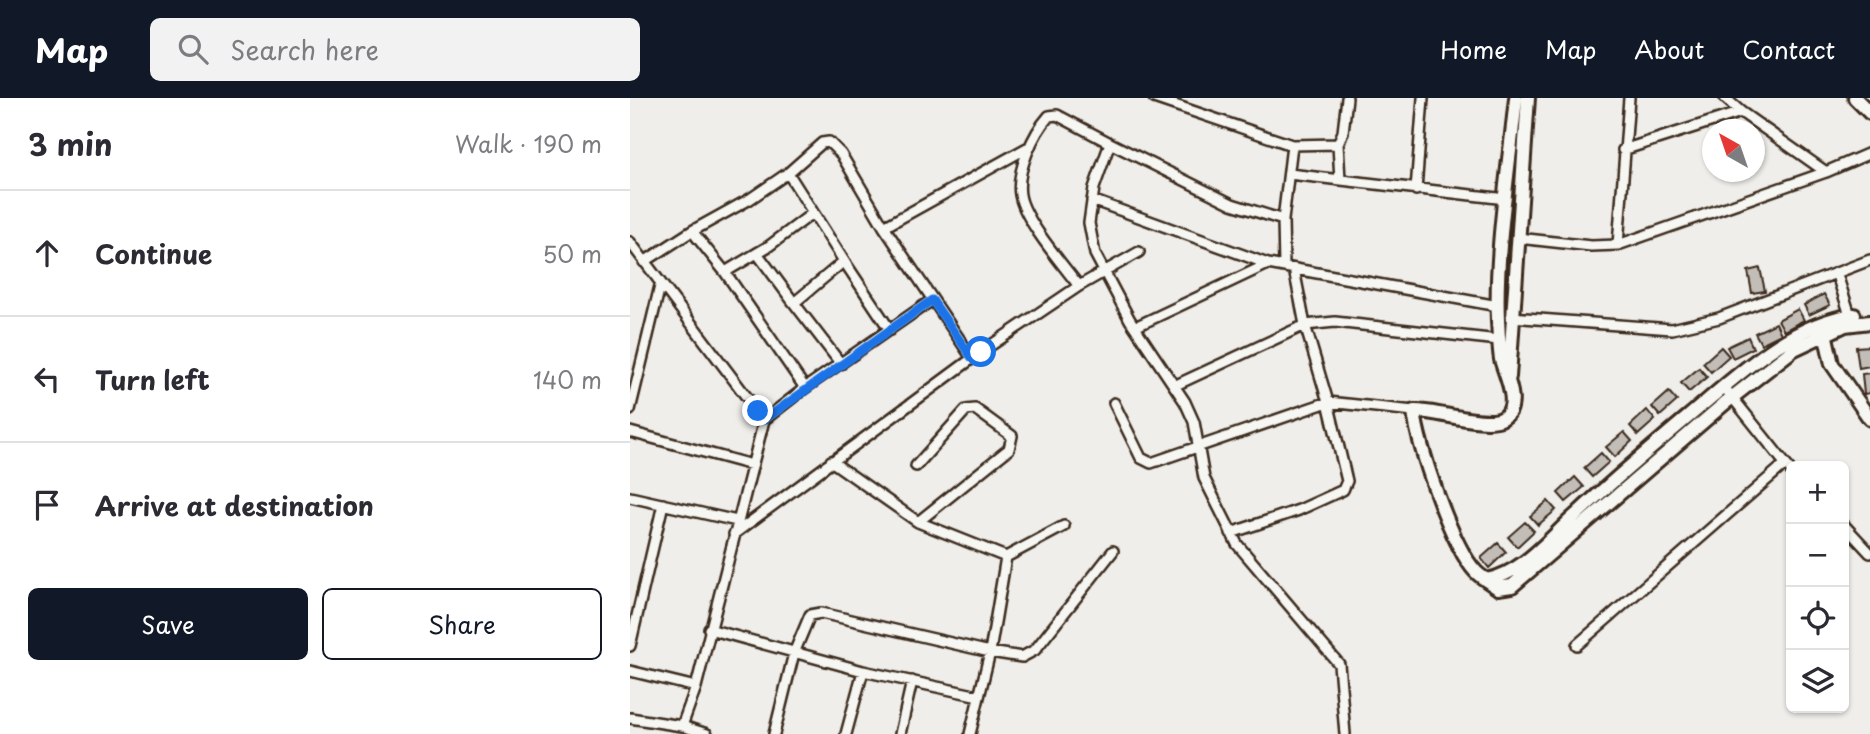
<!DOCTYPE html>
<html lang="en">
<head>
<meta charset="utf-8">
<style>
	:root { --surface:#fff; --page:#f2f2f3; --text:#2b2b33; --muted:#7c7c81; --line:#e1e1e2; --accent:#111827 }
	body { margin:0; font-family:"Playpen Sans",sans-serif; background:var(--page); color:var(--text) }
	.controls { position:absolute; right:21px; bottom:21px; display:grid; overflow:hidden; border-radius:10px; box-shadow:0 2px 5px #0004 }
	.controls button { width:63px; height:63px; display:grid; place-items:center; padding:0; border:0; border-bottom:2px solid var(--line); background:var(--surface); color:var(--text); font:35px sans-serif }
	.compass { position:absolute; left:1072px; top:21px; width:63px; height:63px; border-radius:50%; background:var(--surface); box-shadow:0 2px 5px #0004; rotate:320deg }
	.stop { position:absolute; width:21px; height:21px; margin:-16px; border:5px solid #1a73e8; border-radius:50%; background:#fff }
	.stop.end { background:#1a73e8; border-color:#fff; box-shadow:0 2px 7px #0008 }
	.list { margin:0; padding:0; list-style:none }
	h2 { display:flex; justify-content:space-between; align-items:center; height:91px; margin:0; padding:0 28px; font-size:30px }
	h2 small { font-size:23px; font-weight:400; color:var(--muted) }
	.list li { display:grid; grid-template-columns:46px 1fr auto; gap:21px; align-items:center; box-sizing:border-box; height:126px; padding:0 28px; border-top:2px solid var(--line) }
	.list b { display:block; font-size:26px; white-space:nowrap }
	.list em { font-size:23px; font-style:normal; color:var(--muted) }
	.actions { display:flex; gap:14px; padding:21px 28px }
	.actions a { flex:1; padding:16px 0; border:2px solid var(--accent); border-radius:10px; text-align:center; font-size:24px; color:var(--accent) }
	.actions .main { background:var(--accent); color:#fff }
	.icon { flex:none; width:38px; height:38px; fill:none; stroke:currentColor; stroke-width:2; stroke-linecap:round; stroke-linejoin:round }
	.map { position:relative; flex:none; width:1240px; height:636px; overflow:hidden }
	header { display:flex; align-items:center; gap:42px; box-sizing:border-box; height:98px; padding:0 35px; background:var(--accent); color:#fff }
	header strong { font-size:33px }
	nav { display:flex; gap:38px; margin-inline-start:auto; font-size:24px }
	.search { width:490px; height:63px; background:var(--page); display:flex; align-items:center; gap:18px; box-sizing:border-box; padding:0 24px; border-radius:10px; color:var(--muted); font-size:26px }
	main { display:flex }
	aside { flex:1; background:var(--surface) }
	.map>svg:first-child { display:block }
</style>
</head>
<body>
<header>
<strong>Map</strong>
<div class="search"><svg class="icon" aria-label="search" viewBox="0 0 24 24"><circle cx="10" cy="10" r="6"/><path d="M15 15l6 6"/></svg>Search here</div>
<nav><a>Home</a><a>Map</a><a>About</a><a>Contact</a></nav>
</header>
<main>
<aside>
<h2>3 min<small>Walk · 190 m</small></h2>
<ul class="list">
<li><svg class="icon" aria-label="ahead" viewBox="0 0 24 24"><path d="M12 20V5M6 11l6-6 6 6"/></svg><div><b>Continue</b></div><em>50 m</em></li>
<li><svg class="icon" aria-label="left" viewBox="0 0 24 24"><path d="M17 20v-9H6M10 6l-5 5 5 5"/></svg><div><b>Turn left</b></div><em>140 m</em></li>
<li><svg class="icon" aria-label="arrive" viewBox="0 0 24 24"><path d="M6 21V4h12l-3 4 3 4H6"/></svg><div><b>Arrive at destination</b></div></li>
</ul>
<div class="actions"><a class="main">Save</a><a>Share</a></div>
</aside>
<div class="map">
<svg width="1240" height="636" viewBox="0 0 1240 636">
	<rect width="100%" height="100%" fill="#efeeea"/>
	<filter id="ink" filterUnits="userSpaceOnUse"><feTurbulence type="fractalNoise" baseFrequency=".0143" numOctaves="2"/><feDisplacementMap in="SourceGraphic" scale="14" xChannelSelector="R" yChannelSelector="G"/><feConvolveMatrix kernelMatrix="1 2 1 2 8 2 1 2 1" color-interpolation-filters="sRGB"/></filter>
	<g filter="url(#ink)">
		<path fill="#c2bdb7" stroke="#3b2a1e" stroke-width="2" d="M1130,170l5,23 -13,2 -4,-22z
			M1194,196l6,11 -21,10 -5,-10z
			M1168,211l6,11 -20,11 -6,-11z
			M1146,225l5,11 -20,10 -6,-11z
			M1118,239l5,11 -20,10 -6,-11z
			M1240,248v20l-11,2 -3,-21z
			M1091,249l8,9 -18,16 -8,-9z
			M1069,270l8,9 -18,15 -8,-9z
			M1240,275v20l-6,1 -2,-20z
			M1039,294l8,9 -17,15 -8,-9z
			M1017,312l8,10 -17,15 -8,-9z
			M994,334l8,9 -17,16 -9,-10z
			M971,355l8,9 -17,15 -8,-9z
			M945,379l9,10 -18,15 -8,-9z
			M918,403l8,9 -18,15 -8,-9z
			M895,424l9,9 -17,16 -9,-10z
			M868,445l8,9 -17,16 -8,-10z"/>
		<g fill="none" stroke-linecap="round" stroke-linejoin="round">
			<g stroke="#3b2a1e" stroke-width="14">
				<path id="street" d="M524,0l138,47 -9,75 -51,-16 -122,-61 -16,45 -5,35 6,31 35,66 55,82 9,20 10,56 33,66 102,120 6,70
					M1095,0l16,14
					M708,46l2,36
					M662,47l46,-1 5,-12 4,-34
					M993,52l118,-38 85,60 44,-19
					M158,75l56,88 -50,42 47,61
					M659,76l217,25
					M786,92l7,-92
					M462,102l176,64 230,42
					M653,122l1,46
					M254,129l143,-79
					M888,140l73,8 27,-1 11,-147
					M0,144l134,178 -68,267 -14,39 -52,-8
					M988,147l208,-73
					M127,155l37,50
					M214,163l46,69
					M14,164l48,-31
					M664,171l11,56 23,77 86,9
					M95,174l44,-26 44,-33
					M1207,177l13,40
					M449,188c-16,-21 -55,-66 -59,-91 -4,-24 13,-61 29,-79l8,-1 53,28
					M881,219l161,12 47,-11 151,-58
					M505,229l133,-63
					M546,287l129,-60 30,-3 164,18
					M1094,289l67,84
					M175,290l127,-88
					M484,305l27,55 10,5 177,-61 19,79 -4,9 -44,20 -68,23
					M0,312l30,-124
					M134,322l41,-32 -80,-116 -33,-41 58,-32 38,-26 34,-30 7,-1 12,12 43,73 88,131
					M0,334l122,33
					M201,363l87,61 91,-73 3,-13 -37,-27 -9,1 -50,56
					M0,399l107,24
					M288,424l88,35 58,-31
					M1214,427l26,28
					M104,436l247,-182 98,-66 60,-34
					M79,531l154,42 116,25
					M947,547l208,-181
					M0,548l33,-142
					M0,573l66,16
					M52,628l25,8
					M144,636l20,-81 16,-38 11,-2 169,39 32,5 13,-7 78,-99
					M216,636l17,-63
					M270,636l12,-53
					M340,636l20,-82 16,-95"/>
			</g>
			<g stroke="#3b2a1e" stroke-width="18">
				<path id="secondary" d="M886,0c-7,69 -21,155 -18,223 1,13 1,26 3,38 4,16 21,47 2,59 -16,10 -68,-8 -89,-7 4,35 38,136 62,161 6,6 15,11 22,16l14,-2 213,-183 69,-54 51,-24 25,-3
					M1225,0l15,15
					M1194,230l8,36 38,55
					M879,279l19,-279
					M857,482c36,-7 62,-41 89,-65 36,-34 74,-66 112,-98 48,-40 101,-93 166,-102"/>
			</g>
			<use href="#street" stroke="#f6f6f2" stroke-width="9"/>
			<use href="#secondary" stroke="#f6f6f2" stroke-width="12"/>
		</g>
	</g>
	<g fill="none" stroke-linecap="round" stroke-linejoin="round" filter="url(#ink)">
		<path stroke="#1a73e8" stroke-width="9" d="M128,313l6,9 168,-120 40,58 9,-6"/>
	</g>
</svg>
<div class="controls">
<button>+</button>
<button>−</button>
<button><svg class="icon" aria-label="locate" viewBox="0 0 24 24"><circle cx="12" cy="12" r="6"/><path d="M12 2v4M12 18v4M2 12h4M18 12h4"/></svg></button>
<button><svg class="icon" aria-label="layers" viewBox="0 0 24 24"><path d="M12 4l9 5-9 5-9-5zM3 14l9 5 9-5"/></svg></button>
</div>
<svg class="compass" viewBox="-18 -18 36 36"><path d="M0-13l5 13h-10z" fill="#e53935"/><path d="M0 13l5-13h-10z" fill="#7c7c81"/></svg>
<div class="stop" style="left:351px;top:254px"></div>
<div class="stop end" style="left:128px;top:313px"></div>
</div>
</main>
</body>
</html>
